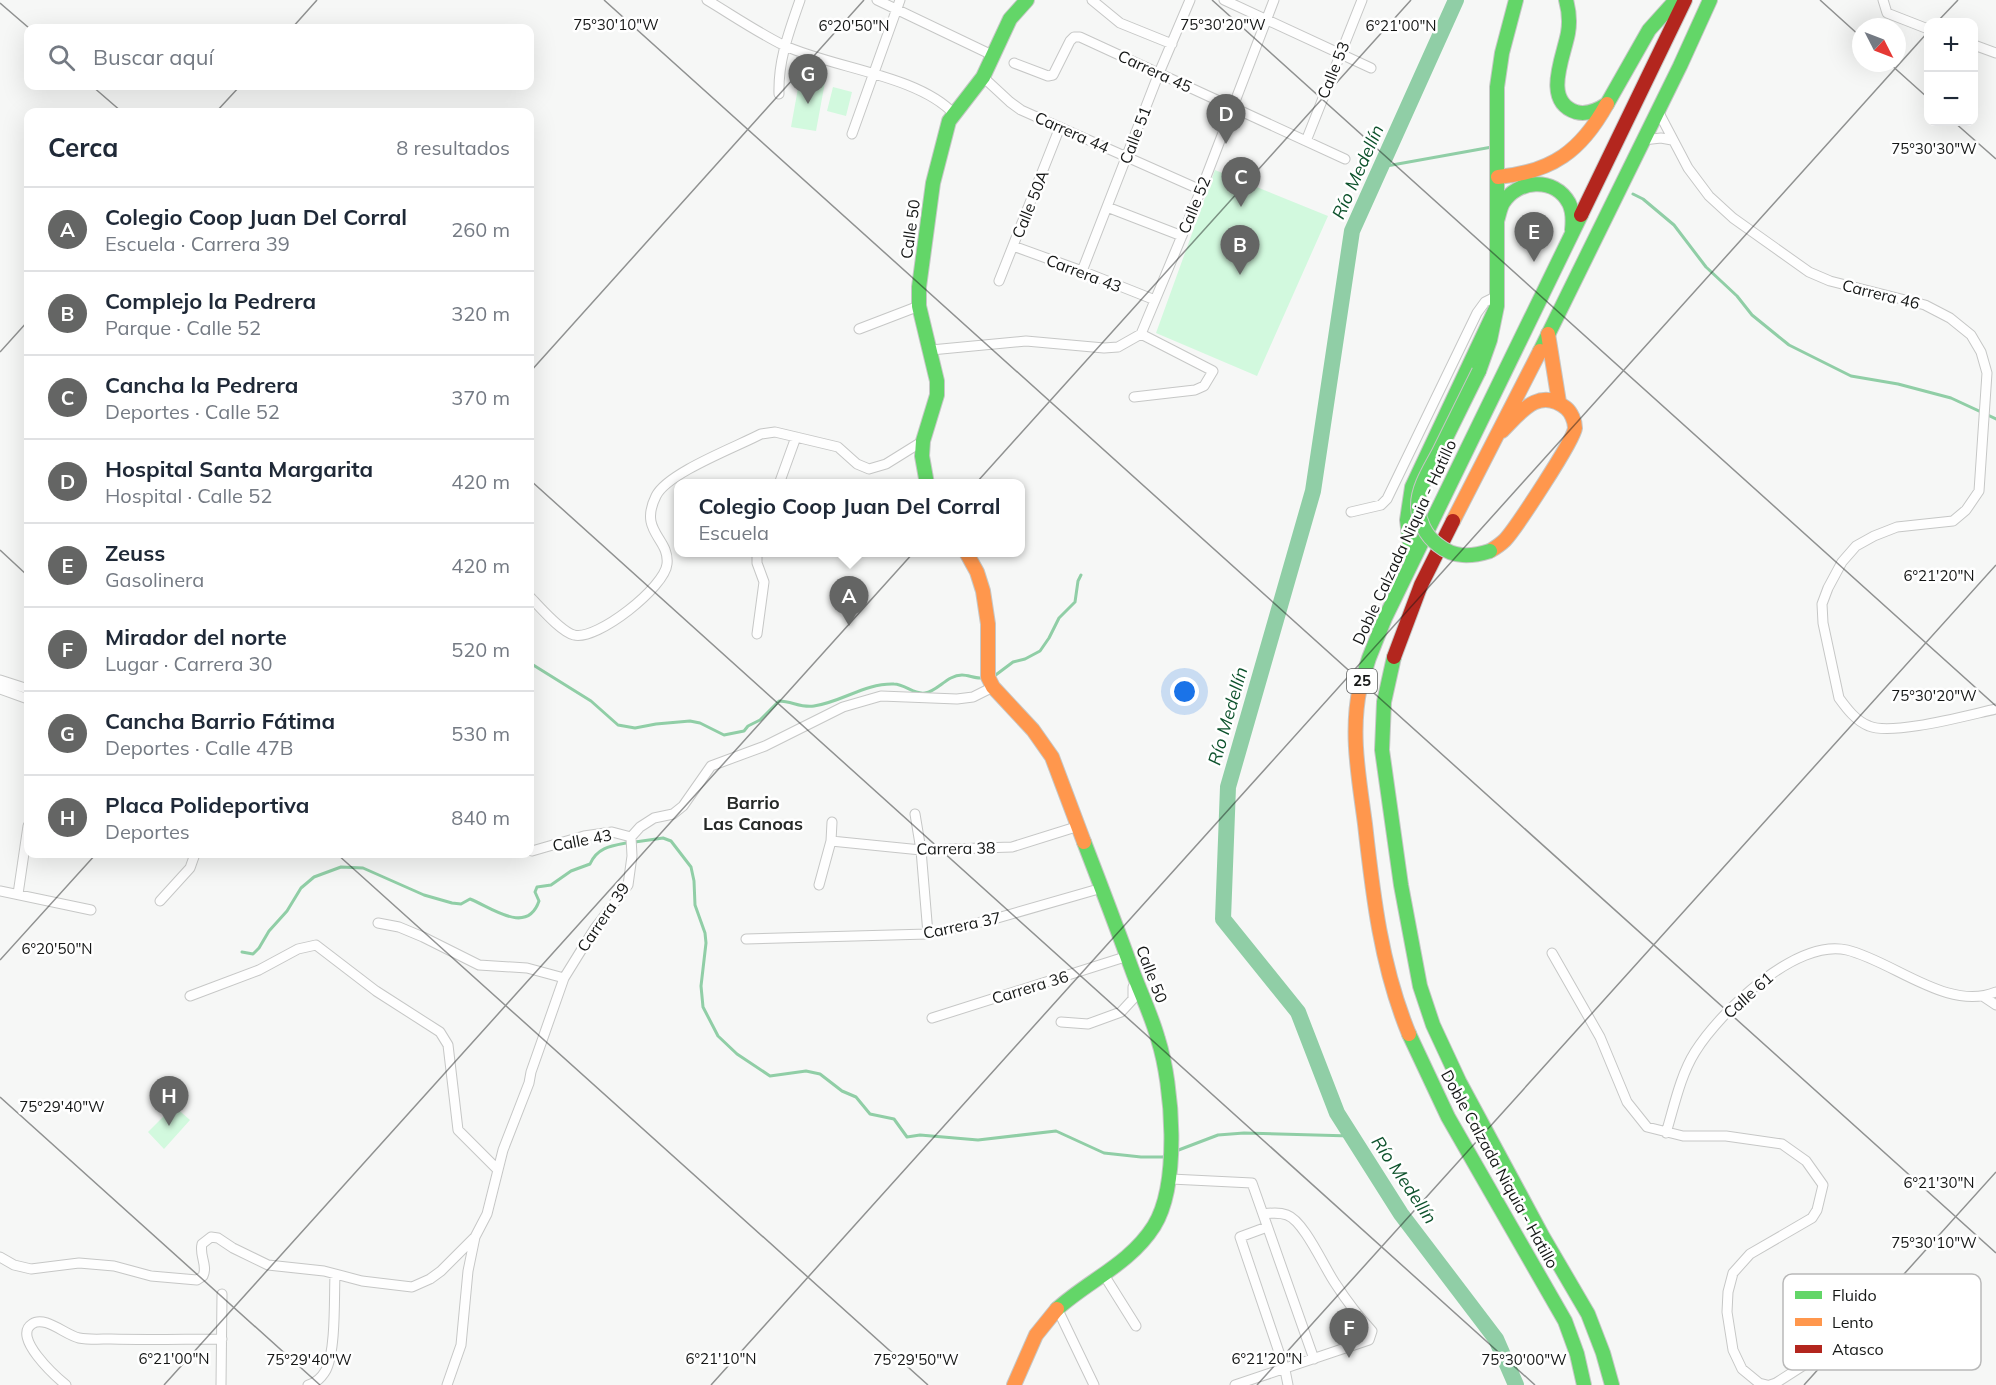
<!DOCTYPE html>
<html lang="es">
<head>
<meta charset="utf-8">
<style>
	:root { --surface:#fff; --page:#f6f6f7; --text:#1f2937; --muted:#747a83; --line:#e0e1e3; --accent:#646564 }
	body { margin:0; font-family:Mulish,sans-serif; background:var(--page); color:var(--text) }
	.controls { position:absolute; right:18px; top:18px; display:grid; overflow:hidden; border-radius:12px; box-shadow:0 6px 24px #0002 }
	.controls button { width:54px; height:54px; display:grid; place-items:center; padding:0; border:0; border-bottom:2px solid var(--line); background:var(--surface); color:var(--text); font:30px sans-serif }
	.compass { position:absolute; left:1852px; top:18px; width:54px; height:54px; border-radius:50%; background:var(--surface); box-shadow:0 6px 24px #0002; rotate:132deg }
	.you { position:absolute; left:1185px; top:692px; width:21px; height:21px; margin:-15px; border:4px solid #fff; border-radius:50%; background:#1a73e8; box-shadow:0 0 0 9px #1a73e833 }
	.badge { display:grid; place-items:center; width:39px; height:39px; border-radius:50%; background:var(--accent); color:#fff; font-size:20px; font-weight:700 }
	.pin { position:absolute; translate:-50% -50px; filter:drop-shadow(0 2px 3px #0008) }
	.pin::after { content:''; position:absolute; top:32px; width:21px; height:18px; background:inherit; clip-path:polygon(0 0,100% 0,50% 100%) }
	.popup { position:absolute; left:674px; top:479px; width:351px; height:78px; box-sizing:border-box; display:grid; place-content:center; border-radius:12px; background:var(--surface); filter:drop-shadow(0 2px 4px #0005); font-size:20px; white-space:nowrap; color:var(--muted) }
	.popup b { font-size:22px; color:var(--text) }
	.popup::after { content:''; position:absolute; left:50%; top:100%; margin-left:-12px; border:12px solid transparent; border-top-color:var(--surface) }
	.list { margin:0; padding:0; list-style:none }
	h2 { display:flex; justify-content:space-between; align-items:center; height:78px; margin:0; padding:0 24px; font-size:26px }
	h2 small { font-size:20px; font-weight:400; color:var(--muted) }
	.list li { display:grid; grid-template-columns:39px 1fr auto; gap:18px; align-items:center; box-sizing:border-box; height:84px; padding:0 24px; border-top:2px solid var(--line) }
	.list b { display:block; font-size:22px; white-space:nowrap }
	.list p { margin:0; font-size:20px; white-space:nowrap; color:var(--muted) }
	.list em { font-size:20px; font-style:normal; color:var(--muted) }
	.icon { flex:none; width:33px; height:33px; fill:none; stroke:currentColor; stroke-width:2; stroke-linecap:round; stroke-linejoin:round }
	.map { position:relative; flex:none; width:1996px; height:1385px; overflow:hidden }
	.search { position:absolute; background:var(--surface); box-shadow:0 6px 24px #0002; left:24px; top:24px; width:510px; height:66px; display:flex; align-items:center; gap:15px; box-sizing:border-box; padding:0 21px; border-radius:12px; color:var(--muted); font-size:22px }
	.panel { position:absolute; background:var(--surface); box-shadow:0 6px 24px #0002; left:24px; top:108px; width:510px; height:750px; border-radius:12px }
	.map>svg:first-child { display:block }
</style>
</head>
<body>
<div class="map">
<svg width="1996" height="1385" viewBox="0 0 1996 1385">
	<rect width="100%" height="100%" fill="#f6f7f6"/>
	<path fill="#d2f9de" d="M800,77l25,5 -9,49 -25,-4z
		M833,87l19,5 -6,24 -19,-5z
		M1215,170l113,46 -71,160 -101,-43z
		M174,1106l16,14 -26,29 -16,-17z"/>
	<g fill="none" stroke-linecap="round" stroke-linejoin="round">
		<path stroke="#90cea6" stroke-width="3" d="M1381,167l111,-20
			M1633,194l10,5 31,26 32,42 31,29 15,19 37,30 62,31 47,8 53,14 45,21
			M530,663l61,38 27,24 17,3 21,-4 34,-3 10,2 24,12 20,-4 4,-5 12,-6 19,-19c13,0 21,7 35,5 28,-4 51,-23 80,-22 11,0 20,11 31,9 13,-2 22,-18 37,-18 6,0 12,3 18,3
			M993,677l20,-15 12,-3 15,-8 9,-13 10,-20 16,-16 3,-21 3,-6
			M635,842l28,-4 8,3 20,26 3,14 1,24 10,28 1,10 -5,43 2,21 15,29 19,18 33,22 36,-5 14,3 22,17 14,6 14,17 24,5 13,18 13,-2 58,5 78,-9 48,22 37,4h22l5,-2
			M242,952l11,2 6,-6 10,-17 18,-20 14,-23 13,-11 27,-10 22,1 61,27 28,8 9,1 9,-5c21,8 57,37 69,2l-4,-9 2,-5 14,-2 20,-14 19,-7c7,-16 20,-18 36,-21
			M1176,1151l42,-16 26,-2 107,3"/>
		<path stroke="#90cea6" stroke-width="16" d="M1456,0l-104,231 -39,260 -85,296 -5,132 75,93 39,101 64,101 95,125 20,46"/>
		<g stroke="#c6c7c6" stroke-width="11">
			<path id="street" d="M707,0c25,15 50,32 76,45 49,23 135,30 171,69
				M877,0l115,55
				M1092,0l28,23 52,21
				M1224,0l147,68
				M1883,0l4,13 41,16
				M1974,45l22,8
				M1014,63l34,13 5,-1 17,-34 4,-4h6l265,122
				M983,77l27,25 11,8 180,80
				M779,94c-1,-34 10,-62 21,-94
				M1658,111l30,57 21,28 24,22 76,54 21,9 95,24 25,13 21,17 10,17 6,21 -8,118 -13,19 -13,11 -56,6 -23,9 -18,10 -14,16 -14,26 -6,16 1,19 16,75c8,11 17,23 30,28 23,10 99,-11 127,-17
				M852,134l48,-134
				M1643,140l18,-2 11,2
				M1306,141l56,-141
				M1107,207l75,29
				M1013,246l69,25 73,29
				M1082,271l77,-198 31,-73
				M999,281l61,-154
				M859,329l60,-23
				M1141,334l60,-144 73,-190
				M931,350l95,-9 78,7 14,-1 23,-13
				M1134,397l61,-7 9,-4 9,-15 -72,-37
				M779,484l17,-47
				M1351,512l30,-7 6,-6 90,-186 8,-11 12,-6
				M757,552v11l7,19 -7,52
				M530,597c10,10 31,35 44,38 23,6 91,-48 93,-71 3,-26 -29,-32 -11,-68 11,-23 80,-49 105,-62l14,-2 63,15 19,17 12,5 17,-5 37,-23
				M0,680l28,9
				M0,689l28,10
				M915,814l6,36 7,84
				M831,841l90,9 91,-3 67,-21
				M532,851l52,-15 28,-4 19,5
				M819,885l12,-44 1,-19
				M0,891l91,19
				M18,894l10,-68
				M160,901l30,-33 5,-14
				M378,923l21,4 24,10 56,28 48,3 37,10
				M746,939l182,-5 66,-15 108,-31
				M1552,953l48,84 27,65 20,25 36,9h43l56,8 24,17 17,24 -6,25 -5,8 -62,36 -17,19 -5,19 -1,20 6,38 9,19 17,14 8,2
				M190,996l69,-26 39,-21 18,-4 60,46 64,41 8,13 10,85 40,40
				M1984,997l12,8
				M932,1018l196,-62
				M1061,1022l27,2 33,-12 12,-13v-12l4,-6
				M1666,1133c8,-26 14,-57 29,-81 25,-40 101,-114 152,-102 46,11 101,62 149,42
				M1171,1179l81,4 62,176
				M1267,1227l-27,10 45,133 3,15
				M0,1257l14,8 17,4 48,-6 35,3 37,10 46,4 6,-4c5,-11 -4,-20 -1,-32l9,-7 7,1 15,10 35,17 56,6 38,10 50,6 18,-8 11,-8 34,-34
				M1104,1275l32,51
				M1057,1308l37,77
				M66,1385c-11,-9 -54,-48 -34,-61 13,-9 33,11 47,14 10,2 22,1 32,1 37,1 74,0 111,0
				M221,1385l1,-91
				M308,1385c8,-2 14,-8 18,-15 10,-20 8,-72 9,-96
				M447,1385l14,-40 7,-74 7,-34 12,-23 16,-64 26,-67 2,-11 33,-94 31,-50 33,-43 4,-29 -1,-19 9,-10 14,-9 19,-4 10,-8 28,-40 54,-20 78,-39 38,-11 76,3 16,-2 20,-10
				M1235,1385l134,-45 3,-9c-14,-15 -26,-31 -37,-48 -11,-16 -31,-62 -48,-68 -8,-3 -16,-2 -24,-1
				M1770,1385l6,-2 67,-43"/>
		</g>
		<g stroke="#c6c7c6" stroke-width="16">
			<path id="fast" d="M1566,0c3,11 4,22 2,33 -4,23 -26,68 8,79 11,3 22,-2 31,-8l42,-74 27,-30
				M1497,221c2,-6 3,-13 6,-18 14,-23 51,-27 66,0 4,8 4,18 3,27
				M1540,351l140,-285 30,-66
				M1479,371l11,-31 7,-34v-219l5,-34 14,-53
				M927,484l-5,-28 1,-15 14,-46v-14l-18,-75v-19l14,-104 16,-62 34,-44 27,-58 17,-19
				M1412,560l-5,-40 5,-33 85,-181
				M1394,657l-10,45 -2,48 19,135 19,101 13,39 26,56 84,156 45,77 15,39 9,32
				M1360,687l9,-29 16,-40 196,-403
				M1409,1034l39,83 117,204 12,33 7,31
				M1057,1309c32,-29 73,-45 97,-83 26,-42 19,-140 4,-187 -6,-22 -16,-43 -24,-64 -16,-44 -33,-89 -50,-133"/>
		</g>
		<g stroke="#c6c7c6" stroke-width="16">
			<path id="slow" d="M1498,177c54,-5 83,-26 109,-73
				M1548,334l11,68
				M1453,521l87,-170
				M1490,551c5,-3 11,-7 15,-11 11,-12 69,-100 70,-112 0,-7 -4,-16 -9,-20 -27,-22 -46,5 -64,23
				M966,552l11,20 6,19 5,33v53l5,10 40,43 19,27 32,85
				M1360,687c-10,46 -1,91 5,137 8,72 16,142 44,210
				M1014,1385l22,-50 21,-26"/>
		</g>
		<g stroke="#c6c7c6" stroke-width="16">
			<path id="jam" d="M1581,215l104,-215
				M1394,657l27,-72 32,-64"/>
		</g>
		<use href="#street" stroke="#fefefe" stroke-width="9"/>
		<use href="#fast" stroke="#63d668" stroke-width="14"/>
		<use href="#slow" stroke="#ff974d" stroke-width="14"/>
		<use href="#jam" stroke="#b3261e" stroke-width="14"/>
		<g stroke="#c6c7c6" stroke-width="16" stroke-linecap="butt">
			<path id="fast-bridge" d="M1479,371c-13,26 -26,53 -39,79 -8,16 -22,36 -22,55 0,16 8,31 20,40 16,13 33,12 52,6"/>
		</g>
		<use href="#fast-bridge" stroke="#63d668" stroke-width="14"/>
	</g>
	<path fill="none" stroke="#151716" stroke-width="1.5" stroke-opacity="0.45" d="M604,0l1392,1253M1212,0l784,706M1820,0l41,37M0,3l29,25M1937,22l21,-22M292,28l25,-28M1889,63l39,35M92,86l30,26M216,112l24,-26M1954,122l42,37M0,352l28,-31M530,372l334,-372M530,480l1005,905M0,550l28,26M337,854l591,531M0,960l96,-106M0,1097l320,288M164,1385l1247,-1385M711,1385l1217,-1353M1257,1385l739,-820M1804,1385l192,-213"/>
	<g text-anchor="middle" stroke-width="5" stroke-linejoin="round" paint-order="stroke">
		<rect fill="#fff" stroke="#5b5d5c" stroke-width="1.5" x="1347" y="669" width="30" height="24" rx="4.5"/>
		<g font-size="15" font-weight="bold" fill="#151716">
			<text x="1362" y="686">25</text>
		</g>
		<g font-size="16" fill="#151716" stroke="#fff">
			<text transform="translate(1333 70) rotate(-68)" y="6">Calle 53</text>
			<text transform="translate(1155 71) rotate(25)" y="6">Carrera 45</text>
			<text transform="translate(1072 132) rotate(24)" y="6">Carrera 44</text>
			<text transform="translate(1135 135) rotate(-69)" y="6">Calle 51</text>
			<text transform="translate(1030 204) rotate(-68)" y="6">Calle 50A</text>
			<text transform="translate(1194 205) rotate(-68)" y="6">Calle 52</text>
			<text transform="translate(910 229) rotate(-82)" y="6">Calle 50</text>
			<text transform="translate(1084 273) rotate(21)" y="6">Carrera 43</text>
			<text transform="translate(1881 294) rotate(14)" y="6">Carrera 46</text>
			<text transform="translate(1404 542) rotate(-65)" y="6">Doble Calzada Niquia - Hatillo</text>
			<text transform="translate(582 840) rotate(-11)" y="6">Calle 43</text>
			<text transform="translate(956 848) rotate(-1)" y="6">Carrera 38</text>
			<text transform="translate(603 917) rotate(-56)" y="6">Carrera 39</text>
			<text transform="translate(962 925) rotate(-12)" y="6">Carrera 37</text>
			<text transform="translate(1152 974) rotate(69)" y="6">Calle 50</text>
			<text transform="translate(1030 987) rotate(-17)" y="6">Carrera 36</text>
			<text transform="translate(1748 995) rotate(-42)" y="6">Calle 61</text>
			<text transform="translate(1500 1169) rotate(61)" y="6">Doble Calzada Niquia - Hatillo</text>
		</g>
		<g font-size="18" font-style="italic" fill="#0d522c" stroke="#fff">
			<text transform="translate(1358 172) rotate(-66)" y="6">Río Medellín</text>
			<text transform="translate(1228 716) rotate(-74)" y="6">Río Medellín</text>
			<text transform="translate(1404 1180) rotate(56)" y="6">Río Medellín</text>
		</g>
		<g font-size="18" font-weight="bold" fill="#272a28" stroke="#fff">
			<text x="753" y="809">Barrio<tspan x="753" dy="21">Las Canoas</tspan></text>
		</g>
	</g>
	<rect x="1783" y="1274" width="198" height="96" rx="9" fill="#fff" stroke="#b9b9b9" stroke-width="1.5"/>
	<rect x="1795" y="1291" width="27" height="8" fill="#63d668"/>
	<rect x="1795" y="1318" width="27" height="8" fill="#ff974d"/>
	<rect x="1795" y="1345" width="27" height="8" fill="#b3261e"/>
	<g font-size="16" fill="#151716">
		<text x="1832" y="1301">Fluido</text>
		<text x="1832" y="1328">Lento</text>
		<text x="1832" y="1355">Atasco</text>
	</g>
	<g font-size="15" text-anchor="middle" fill="#151716" stroke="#fff" stroke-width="5" stroke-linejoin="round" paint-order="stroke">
		<text x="616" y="30">75°30'10"W</text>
		<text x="1223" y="30">75°30'20"W</text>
		<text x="854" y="31">6°20'50"N</text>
		<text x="1401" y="31">6°21'00"N</text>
		<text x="1934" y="154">75°30'30"W</text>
		<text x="1939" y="581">6°21'20"N</text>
		<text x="1934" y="701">75°30'20"W</text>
		<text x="57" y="954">6°20'50"N</text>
		<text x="62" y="1112">75°29'40"W</text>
		<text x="1939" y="1188">6°21'30"N</text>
		<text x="1934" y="1248">75°30'10"W</text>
		<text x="174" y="1364">6°21'00"N</text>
		<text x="721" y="1364">6°21'10"N</text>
		<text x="1267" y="1364">6°21'20"N</text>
		<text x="309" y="1365">75°29'40"W</text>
		<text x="916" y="1365">75°29'50"W</text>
		<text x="1524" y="1365">75°30'00"W</text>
	</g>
</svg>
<div class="controls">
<button>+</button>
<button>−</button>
</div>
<svg class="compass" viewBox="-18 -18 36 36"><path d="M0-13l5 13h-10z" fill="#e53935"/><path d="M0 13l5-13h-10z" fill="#747a83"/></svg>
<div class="you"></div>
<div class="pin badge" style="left:849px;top:626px">A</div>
<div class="popup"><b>Colegio Coop Juan Del Corral</b>Escuela</div>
<div class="pin badge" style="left:1240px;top:275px">B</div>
<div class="pin badge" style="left:1241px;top:207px">C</div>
<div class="pin badge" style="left:1226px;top:144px">D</div>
<div class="pin badge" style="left:1534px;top:262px">E</div>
<div class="pin badge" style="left:1349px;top:1358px">F</div>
<div class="pin badge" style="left:808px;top:104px">G</div>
<div class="pin badge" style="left:169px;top:1126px">H</div>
<div class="search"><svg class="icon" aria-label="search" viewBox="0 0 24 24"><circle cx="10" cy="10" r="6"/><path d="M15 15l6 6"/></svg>Buscar aquí</div>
<section class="panel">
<h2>Cerca<small>8 resultados</small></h2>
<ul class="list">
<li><span class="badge">A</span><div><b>Colegio Coop Juan Del Corral</b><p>Escuela · Carrera 39</p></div><em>260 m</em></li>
<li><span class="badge">B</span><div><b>Complejo la Pedrera</b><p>Parque · Calle 52</p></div><em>320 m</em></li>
<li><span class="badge">C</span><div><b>Cancha la Pedrera</b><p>Deportes · Calle 52</p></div><em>370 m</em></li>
<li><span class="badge">D</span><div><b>Hospital Santa Margarita</b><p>Hospital · Calle 52</p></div><em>420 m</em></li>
<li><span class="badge">E</span><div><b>Zeuss</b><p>Gasolinera</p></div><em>420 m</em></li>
<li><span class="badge">F</span><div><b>Mirador del norte</b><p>Lugar · Carrera 30</p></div><em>520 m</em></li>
<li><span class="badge">G</span><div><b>Cancha Barrio Fátima</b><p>Deportes · Calle 47B</p></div><em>530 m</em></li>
<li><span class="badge">H</span><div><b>Placa Polideportiva</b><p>Deportes</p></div><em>840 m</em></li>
</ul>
</section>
</div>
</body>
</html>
